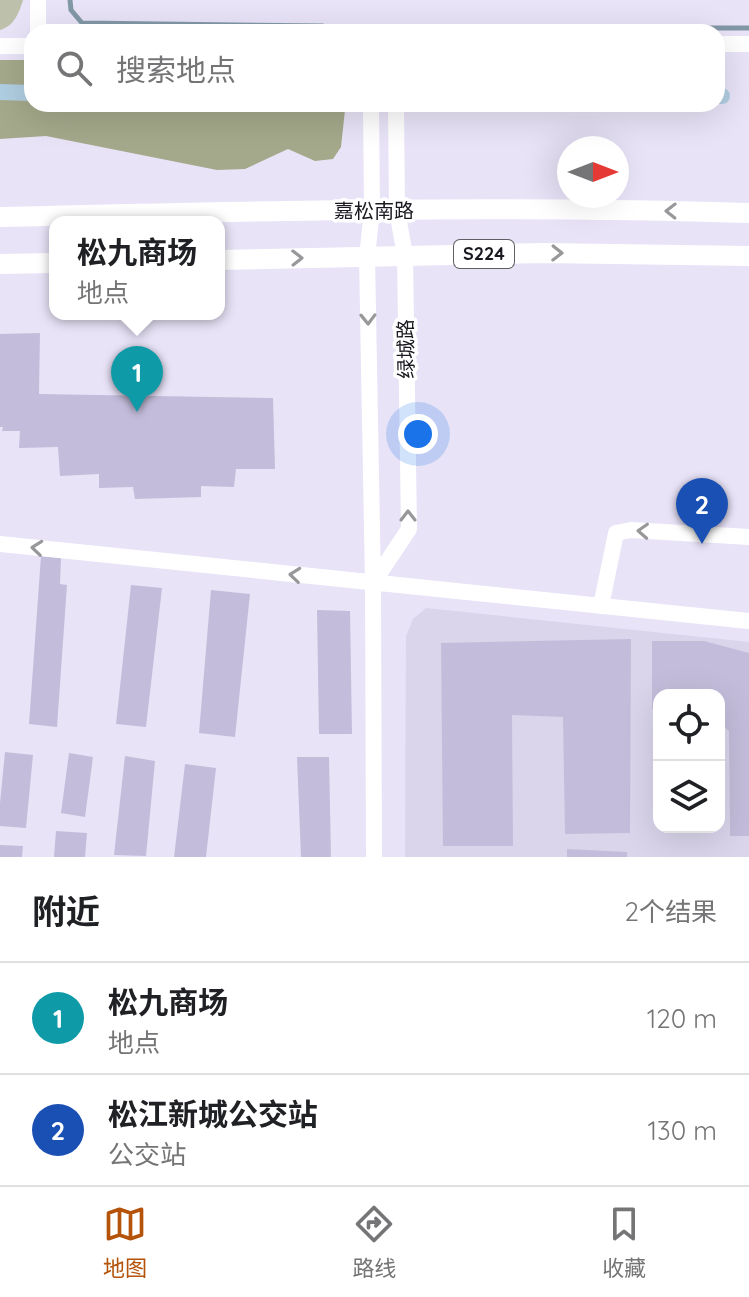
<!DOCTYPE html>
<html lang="zh">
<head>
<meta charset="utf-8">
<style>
	:root { --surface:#fff; --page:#f6f6f6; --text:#202124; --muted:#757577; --line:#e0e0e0; --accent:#b45309 }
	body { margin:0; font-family:Quicksand,"Noto Sans SC",sans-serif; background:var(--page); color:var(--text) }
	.controls { position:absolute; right:24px; bottom:24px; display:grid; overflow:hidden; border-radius:16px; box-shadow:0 8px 32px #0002 }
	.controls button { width:72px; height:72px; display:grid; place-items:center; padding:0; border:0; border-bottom:2px solid var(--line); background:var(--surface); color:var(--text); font:40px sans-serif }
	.compass { position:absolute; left:557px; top:136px; width:72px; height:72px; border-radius:50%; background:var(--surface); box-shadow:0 8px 32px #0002; rotate:90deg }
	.you { position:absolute; left:418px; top:434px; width:28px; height:28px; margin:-20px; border:6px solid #fff; border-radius:50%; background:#1a73e8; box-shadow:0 0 0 12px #1a73e833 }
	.badge { display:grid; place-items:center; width:52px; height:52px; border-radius:50%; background:var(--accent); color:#fff; font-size:26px; font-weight:700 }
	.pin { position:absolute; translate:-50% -66px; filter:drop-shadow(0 2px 4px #0008) }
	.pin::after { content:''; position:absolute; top:42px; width:28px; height:24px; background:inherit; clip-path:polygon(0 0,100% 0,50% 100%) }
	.popup { position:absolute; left:49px; top:216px; width:176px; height:104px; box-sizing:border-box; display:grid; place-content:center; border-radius:16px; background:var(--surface); filter:drop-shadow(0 2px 6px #0005); font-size:26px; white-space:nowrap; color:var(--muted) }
	.popup b { font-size:30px; color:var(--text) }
	.popup::after { content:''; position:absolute; left:50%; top:100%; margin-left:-16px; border:16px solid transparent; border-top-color:var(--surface) }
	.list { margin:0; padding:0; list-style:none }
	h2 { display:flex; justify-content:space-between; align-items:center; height:104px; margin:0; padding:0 32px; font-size:34px }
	h2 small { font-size:26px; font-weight:400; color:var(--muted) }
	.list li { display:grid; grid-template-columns:52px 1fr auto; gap:24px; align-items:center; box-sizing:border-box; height:112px; padding:0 32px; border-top:2px solid var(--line) }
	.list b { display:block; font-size:30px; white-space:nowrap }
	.list p { margin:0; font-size:26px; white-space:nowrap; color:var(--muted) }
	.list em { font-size:26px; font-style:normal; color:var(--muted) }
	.icon { flex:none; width:44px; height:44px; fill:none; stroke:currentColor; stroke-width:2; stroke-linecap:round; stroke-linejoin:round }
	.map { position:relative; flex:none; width:749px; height:857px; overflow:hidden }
	.search { position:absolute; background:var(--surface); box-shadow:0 8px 32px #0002; left:24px; right:24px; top:24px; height:88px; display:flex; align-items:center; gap:20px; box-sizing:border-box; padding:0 28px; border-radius:24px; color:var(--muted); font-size:30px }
	.sheet { height:328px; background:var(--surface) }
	nav { display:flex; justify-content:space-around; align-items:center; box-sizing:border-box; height:112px; border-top:2px solid var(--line); background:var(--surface); font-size:22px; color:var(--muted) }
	nav a { display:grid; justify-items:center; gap:4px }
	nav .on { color:var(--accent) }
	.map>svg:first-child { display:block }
</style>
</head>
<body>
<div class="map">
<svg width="749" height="857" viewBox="0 0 749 857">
	<rect width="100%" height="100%" fill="#e8e3f7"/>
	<path fill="#dad5eb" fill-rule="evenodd" d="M426,608l323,34v215h-344l1,-221 7,-17zM659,695h60v132h-60z"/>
	<path fill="#bdc0aa" d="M0,0h23c-4,13 -9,26 -23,30z"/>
	<path fill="#a5a98b" d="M0,60h32v44h292l21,6 -4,37 -8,12 -18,2 -27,-12 -43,20 -28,1 -171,-34 -46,3z"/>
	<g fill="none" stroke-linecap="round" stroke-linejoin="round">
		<path stroke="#8398a7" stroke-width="5" d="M70,0l1,10 11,13 241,3
			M447,28h302"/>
		<path stroke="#b0cee1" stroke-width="16" d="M0,92l32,1
			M717,96h5"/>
	</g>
	<path fill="#c3bddb" d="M40,333l-1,61 234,4 2,71h-39l-2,18 -33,-1v11l-66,2 -2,-12 -34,1v-14l-39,2 -2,-29 -39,1 1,-17h-18l1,-4h-3v-93z
		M41,556l20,2 -1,26 7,1 -10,142 -28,-3z
		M131,585l31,3 -16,139 -30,-3z
		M211,590l39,4 -15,143 -36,-4z
		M317,610l33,1 2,123h-33z
		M631,639l-1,194 -65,1 -2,-117 -51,-2 1,131h-70l-2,-203z
		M652,641h52l45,12v183h-19l-1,-105 -10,-8v-28h-60v15l-7,-1z
		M5,752l28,3 -7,73 -26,-2v-23z
		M69,753l24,4 -8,60 -24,-4z
		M125,756l30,5 -9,95 -32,-1z
		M297,757h32l2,100h-30z
		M185,764l31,4 -10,89h-32z
		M56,831l31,2 -2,24h-31z
		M0,845l23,1 -1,11h-22z
		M567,849l60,3v5h-60z"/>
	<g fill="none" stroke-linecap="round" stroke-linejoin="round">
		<path stroke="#fff" stroke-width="16" d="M38,32v-32
			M717,44h32
			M0,46h32
			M371,104l1,107 -5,46 6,326 1,274
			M0,544l749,77
			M373,583l36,-54 -4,-274 -8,-44 -1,-107
			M601,606l15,-73 15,-3 118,7"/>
		<path stroke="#fff" stroke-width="20" d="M0,217c249,-6 500,-12 749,-4
			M219,260l325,-7 205,3
			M0,264l55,-1"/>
	</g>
	<defs><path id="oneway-chevron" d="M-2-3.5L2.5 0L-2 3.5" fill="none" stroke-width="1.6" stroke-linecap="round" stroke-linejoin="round" transform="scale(2)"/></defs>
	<g stroke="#98989b">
		<use href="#oneway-chevron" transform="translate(671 211) rotate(-179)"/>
		<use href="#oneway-chevron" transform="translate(557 253) rotate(1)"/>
		<use href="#oneway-chevron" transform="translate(297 258) rotate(-1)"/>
		<use href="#oneway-chevron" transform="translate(368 319) rotate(89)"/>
		<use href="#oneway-chevron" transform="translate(408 516) rotate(-90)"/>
		<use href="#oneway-chevron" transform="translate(643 531) rotate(-177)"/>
		<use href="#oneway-chevron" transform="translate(37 548) rotate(-174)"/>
		<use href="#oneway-chevron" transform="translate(295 575) rotate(-174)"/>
	</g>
	<g text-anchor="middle" stroke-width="7" stroke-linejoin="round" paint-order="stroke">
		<rect fill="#fff" stroke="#5f5e63" stroke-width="2" x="454" y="240" width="60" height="28" rx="6"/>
		<g font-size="18" font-weight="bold" fill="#1b1920">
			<text x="484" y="260">S224</text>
		</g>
		<g font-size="20" fill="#1b1920" stroke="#fff">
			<text x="374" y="218">嘉松南路</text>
			<text transform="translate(406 349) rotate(-91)" y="7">绿城路</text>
		</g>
	</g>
</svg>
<div class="controls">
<button><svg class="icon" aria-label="locate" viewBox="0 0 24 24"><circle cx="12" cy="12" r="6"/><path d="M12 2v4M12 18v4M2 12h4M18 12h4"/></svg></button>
<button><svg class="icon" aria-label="layers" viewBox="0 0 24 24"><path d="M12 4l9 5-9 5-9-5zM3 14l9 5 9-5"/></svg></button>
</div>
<svg class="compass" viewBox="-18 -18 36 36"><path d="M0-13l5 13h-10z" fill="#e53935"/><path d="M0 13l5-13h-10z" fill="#757577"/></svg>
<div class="you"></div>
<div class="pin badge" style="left:137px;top:412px;background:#0f9aa8">1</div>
<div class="popup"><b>松九商场</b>地点</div>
<div class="pin badge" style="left:702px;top:544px;background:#1a4fb4">2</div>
<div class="search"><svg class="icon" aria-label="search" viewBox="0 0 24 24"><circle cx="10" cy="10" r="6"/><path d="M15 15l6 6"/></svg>搜索地点</div>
</div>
<section class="sheet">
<h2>附近<small>2个结果</small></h2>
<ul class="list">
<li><span class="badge" style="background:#0f9aa8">1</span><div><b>松九商场</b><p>地点</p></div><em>120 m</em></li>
<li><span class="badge" style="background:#1a4fb4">2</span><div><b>松江新城公交站</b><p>公交站</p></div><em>130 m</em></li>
</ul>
</section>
<nav>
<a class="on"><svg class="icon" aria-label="map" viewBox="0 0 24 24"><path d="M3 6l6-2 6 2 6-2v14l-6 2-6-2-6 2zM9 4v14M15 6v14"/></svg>地图</a>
<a><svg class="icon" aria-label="directions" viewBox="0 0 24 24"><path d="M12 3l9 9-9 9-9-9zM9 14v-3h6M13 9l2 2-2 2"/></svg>路线</a>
<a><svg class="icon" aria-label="saved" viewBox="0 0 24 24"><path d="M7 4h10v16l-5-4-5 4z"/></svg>收藏</a>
</nav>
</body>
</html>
